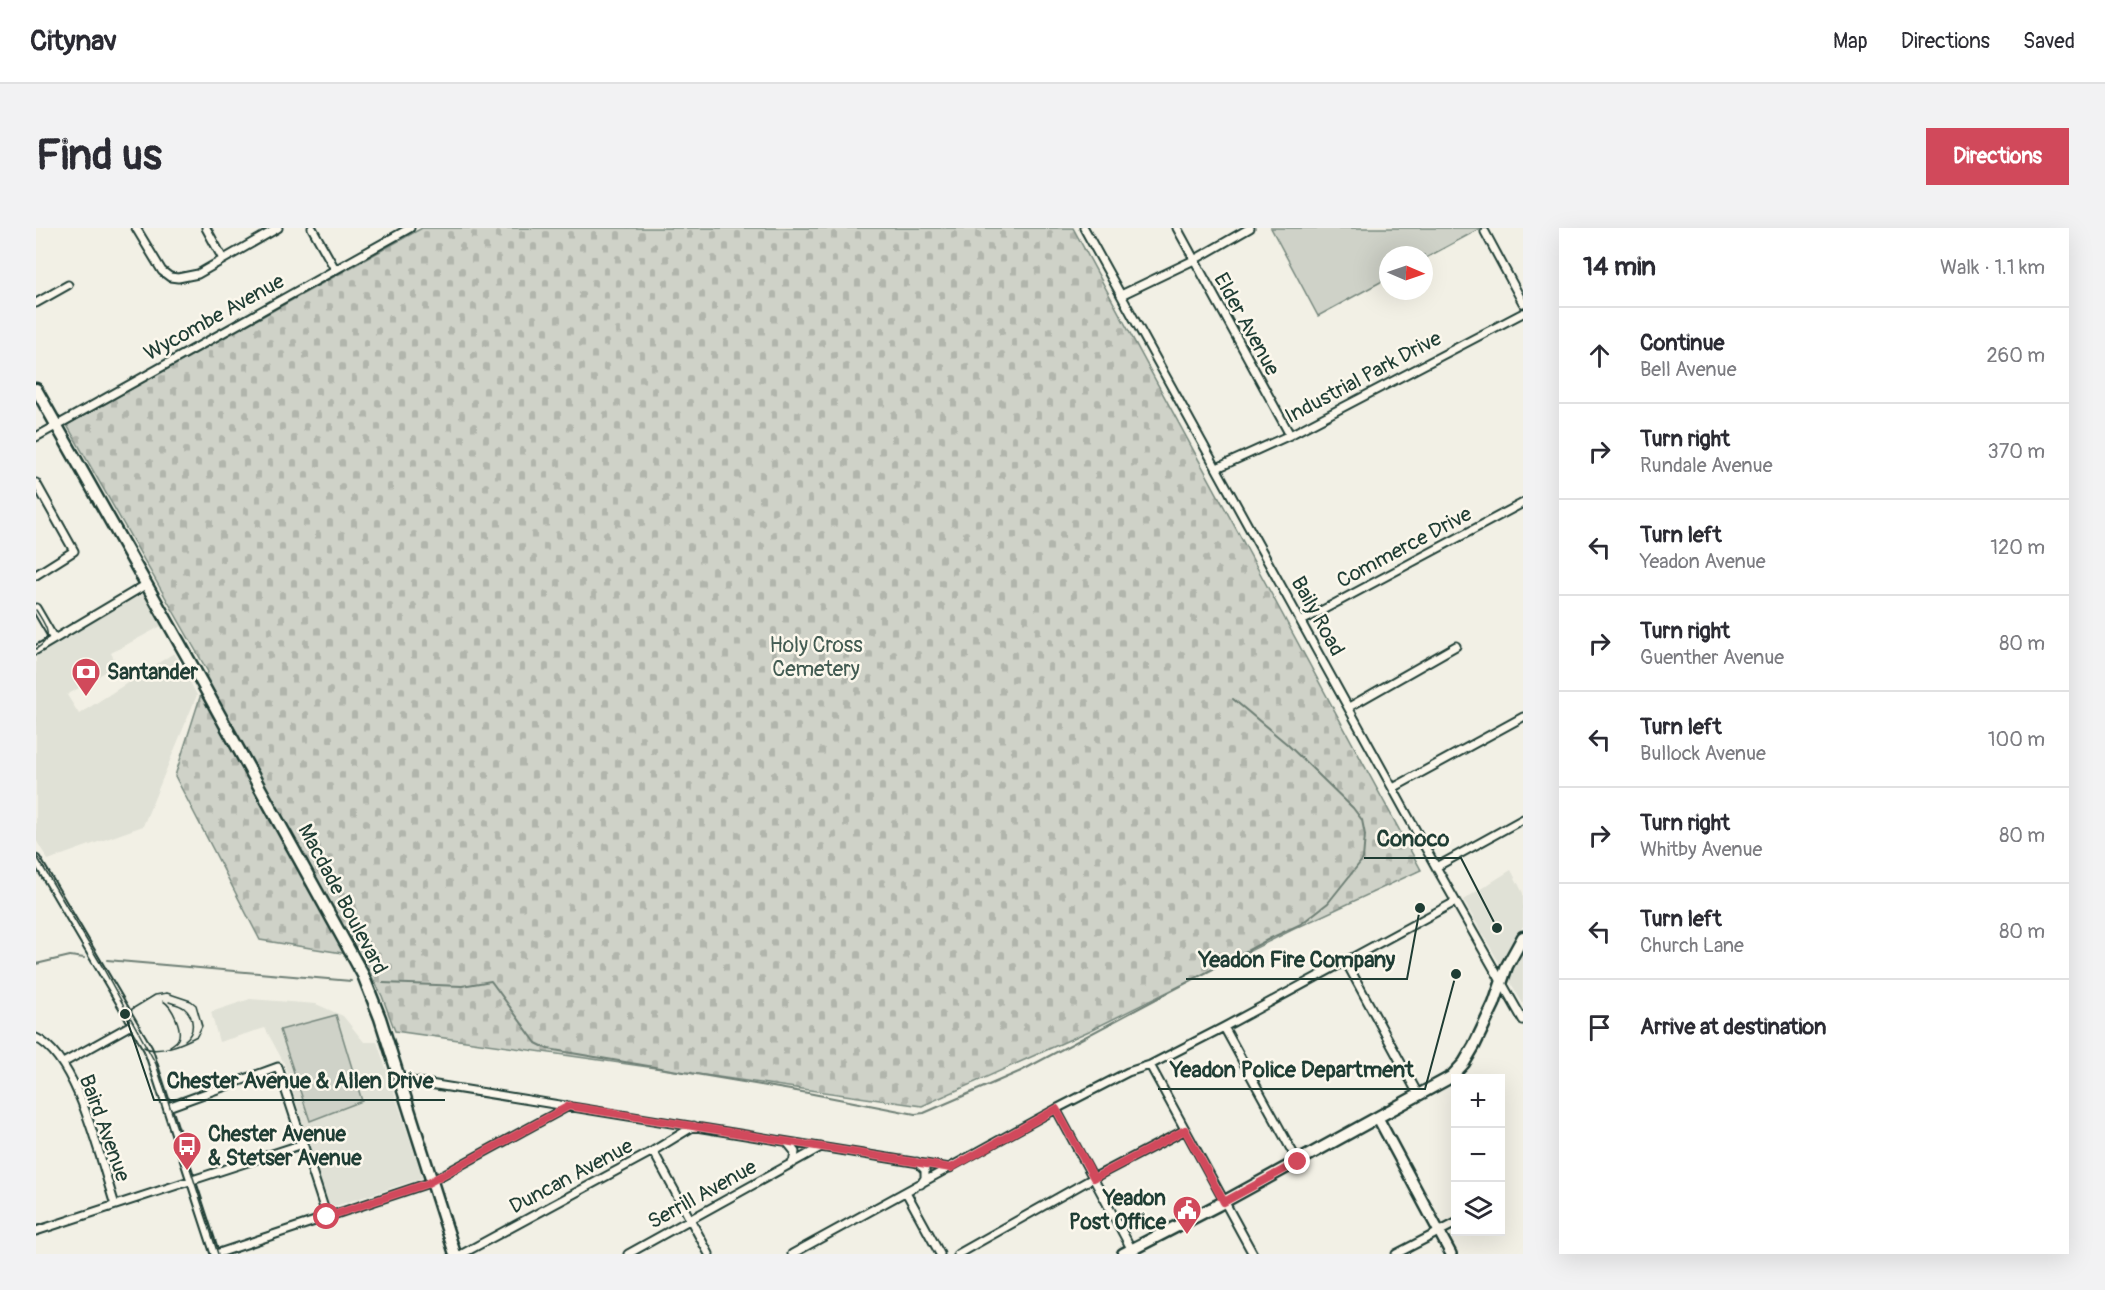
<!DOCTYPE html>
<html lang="en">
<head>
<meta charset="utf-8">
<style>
	:root { --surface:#fff; --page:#f2f2f3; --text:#2b2b33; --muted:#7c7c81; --line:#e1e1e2; --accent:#d1495b }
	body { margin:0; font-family:Pangolin,sans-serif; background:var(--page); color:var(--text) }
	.controls { position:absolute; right:18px; bottom:18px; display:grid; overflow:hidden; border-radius:0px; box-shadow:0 6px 24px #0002 }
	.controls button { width:54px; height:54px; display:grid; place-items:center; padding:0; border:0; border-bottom:2px solid var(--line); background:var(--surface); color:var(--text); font:30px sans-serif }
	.compass { position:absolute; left:1343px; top:18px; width:54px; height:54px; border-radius:50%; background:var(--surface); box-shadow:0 6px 24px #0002; rotate:92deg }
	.stop { position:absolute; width:18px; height:18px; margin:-14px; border:4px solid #d1495b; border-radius:50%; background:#fff }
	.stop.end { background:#d1495b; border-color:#fff; box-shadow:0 2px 6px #0008 }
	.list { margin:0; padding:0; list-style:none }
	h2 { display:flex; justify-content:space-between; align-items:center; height:78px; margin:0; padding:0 24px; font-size:26px }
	h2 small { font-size:20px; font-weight:400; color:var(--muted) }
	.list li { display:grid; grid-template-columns:39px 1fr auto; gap:18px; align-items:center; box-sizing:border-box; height:96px; padding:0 24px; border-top:2px solid var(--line) }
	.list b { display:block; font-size:22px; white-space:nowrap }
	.list p { margin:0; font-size:20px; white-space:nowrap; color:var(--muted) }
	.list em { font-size:20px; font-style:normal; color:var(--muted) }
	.icon { flex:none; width:33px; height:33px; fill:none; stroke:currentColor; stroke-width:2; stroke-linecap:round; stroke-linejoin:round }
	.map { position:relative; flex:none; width:1487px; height:1026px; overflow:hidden; border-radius:0px }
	header { display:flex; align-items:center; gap:36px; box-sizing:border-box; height:84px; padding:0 30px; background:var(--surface); border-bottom:2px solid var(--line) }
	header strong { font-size:28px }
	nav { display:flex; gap:33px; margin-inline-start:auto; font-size:21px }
	.intro { display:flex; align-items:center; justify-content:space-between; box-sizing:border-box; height:144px; padding:0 36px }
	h1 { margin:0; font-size:42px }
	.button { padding:15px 27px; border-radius:0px; background:var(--accent); color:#fff; font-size:21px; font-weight:700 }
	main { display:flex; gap:36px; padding:0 36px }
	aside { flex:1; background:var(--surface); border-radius:0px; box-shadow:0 6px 24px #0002 }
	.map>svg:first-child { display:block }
</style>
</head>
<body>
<header>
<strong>Citynav</strong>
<nav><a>Map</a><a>Directions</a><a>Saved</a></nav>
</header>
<div class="intro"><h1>Find us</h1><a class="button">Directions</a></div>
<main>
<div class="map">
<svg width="1487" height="1026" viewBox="0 0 1487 1026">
	<defs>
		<pattern id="cemetery-stones" width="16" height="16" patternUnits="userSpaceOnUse" patternTransform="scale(1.5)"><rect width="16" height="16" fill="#cfd2c8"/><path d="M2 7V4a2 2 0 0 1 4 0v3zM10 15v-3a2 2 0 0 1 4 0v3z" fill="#b1b5ac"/></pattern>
	</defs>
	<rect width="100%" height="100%" fill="#f2f0e5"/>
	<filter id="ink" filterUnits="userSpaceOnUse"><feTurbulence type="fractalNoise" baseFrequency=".0167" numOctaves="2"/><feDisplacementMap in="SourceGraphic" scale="12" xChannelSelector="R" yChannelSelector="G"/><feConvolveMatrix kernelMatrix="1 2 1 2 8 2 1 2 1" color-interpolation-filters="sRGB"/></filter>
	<g filter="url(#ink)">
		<path fill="#e0e1d6" d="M109,359l20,37 -54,29 6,12 -50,30 12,19 95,-61 23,42 -54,131 -95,34 -12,-20v-187z
			M1475,642l12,23v33l-10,17 10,6v55l-60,-104z
			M214,771l66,5 27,12 21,26h13l46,136 -94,30 -45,-145 -19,-35 -46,14 -8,-30z"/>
		<path fill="url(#cemetery-stones)" stroke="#77887e" stroke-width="1.5" d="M386,0h651l348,642 -127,59 -205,102 -167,75 -527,-75 -13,-35 -21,-40 -101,-16 -85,-164 33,-104 -141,-247z"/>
		<path fill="#cfd2c8" stroke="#77887e" stroke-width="1.5" d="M1235,0h210l-57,31v-4h-36v23l-70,38z
			M300,787l26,86 -52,20 -30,-91z"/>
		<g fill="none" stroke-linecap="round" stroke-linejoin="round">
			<path stroke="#6e7f75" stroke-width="2" d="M71,732l244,21
				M0,736l34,-8 14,2
				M347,755l79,3 29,-5 45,62 12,6 260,44 107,21 9,-1 97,-42 250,-133 30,-14 27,-21 35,-44 2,-24 -3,-15 -9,-12 -66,-64 -54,-45"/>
			<g stroke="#1f3d34" stroke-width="11">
				<path id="street" d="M100,0l26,43 8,6 8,1 20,-4 80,-46
					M170,0l17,31
					M276,0l23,41
					M1048,0l352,639 87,153
					M1141,0l113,207
					M1449,4l38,71
					M1085,67l73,-35 56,-32
					M0,75l32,-18
					M0,209l374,-209
					M1181,240l73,-33 233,-122
					M0,255l38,68 -38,24
					M0,380l18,31
					M1266,393l221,-118
					M0,422l111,-66
					M1313,479l107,-61
					M1357,560l130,-71
					M0,631l112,190 67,205
					M1400,639l87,-48
					M1309,732l74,136
					M1188,799l74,135
					M0,810c42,19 65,125 79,167
					M27,835l70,-39
					M1114,837l103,189
					M363,851l551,89
					M132,879l110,-40 49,150
					M1020,881l77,143
					M751,914l8,10 -2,11
					M617,923l56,103
					M881,934l8,8v8l-4,6
					M870,964l34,62
					M0,1003l267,-87
					M180,1026l210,-70 143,-78
					M426,1026l191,-103 41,-25
					M592,1026l193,-107
					M756,1026l264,-145 72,-37 22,-7 74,-38 231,-125
					M922,1026l135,-76 92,-48
					M1360,1026l60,-31"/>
			</g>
			<g stroke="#1f3d34" stroke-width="14">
				<path id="secondary" d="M1342,890l73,136"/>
			</g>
			<g stroke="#1f3d34" stroke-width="15">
				<path id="primary" d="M0,161l166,294 161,292 17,43 75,236
					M1087,1026l95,-49 233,-128 13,-14 10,-17 20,-42 13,-38 16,-29"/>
			</g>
			<use href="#street" stroke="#fbf7ec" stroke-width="7"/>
			<use href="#secondary" stroke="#fbf7ec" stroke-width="9"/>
			<use href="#primary" stroke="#fbf7ec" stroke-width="10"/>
			<path stroke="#1f3d34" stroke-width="1.5" d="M0,382c9,15 20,27 0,39
				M0,627l66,111 54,98 62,190
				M127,773c9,5 20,28 15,38 -2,4 -4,4 -8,7
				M133,774c5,2 11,3 15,6 11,9 11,25 1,32
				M93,793l3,-12 23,-14 12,-2 24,8 5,4 6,21 -5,10c-13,7 -40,19 -53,11"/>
		</g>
	</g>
	<g fill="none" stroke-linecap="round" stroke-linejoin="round" filter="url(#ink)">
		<path stroke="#d1495b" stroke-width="8" d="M291,989l99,-33 143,-78 382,62 105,-59 38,69 91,-48 39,72 74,-40"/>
	</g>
	<defs>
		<g id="bank-pin" transform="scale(1.5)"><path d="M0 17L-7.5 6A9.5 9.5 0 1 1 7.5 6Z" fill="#d1495b" stroke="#fbf7ec"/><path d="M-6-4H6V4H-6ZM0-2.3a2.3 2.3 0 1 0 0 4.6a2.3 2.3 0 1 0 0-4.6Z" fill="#fff"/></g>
		<g id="bus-pin" transform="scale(1.5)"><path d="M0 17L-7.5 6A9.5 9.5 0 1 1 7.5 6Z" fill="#d1495b" stroke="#fbf7ec"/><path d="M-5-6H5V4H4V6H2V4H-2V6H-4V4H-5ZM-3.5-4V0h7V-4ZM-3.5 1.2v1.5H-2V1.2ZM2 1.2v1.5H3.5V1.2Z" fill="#fff"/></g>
		<g id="civic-pin" transform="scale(1.5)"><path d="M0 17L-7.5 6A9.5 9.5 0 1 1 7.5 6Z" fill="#d1495b" stroke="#fbf7ec"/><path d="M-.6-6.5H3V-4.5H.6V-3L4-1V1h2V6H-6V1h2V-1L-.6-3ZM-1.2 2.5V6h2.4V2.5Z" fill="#fff"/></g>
	</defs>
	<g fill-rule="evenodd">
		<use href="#bank-pin" x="50" y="444"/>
		<use href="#bus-pin" x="151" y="918"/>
		<use href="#civic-pin" x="1151" y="982"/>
	</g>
	<g text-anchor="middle" stroke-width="5" stroke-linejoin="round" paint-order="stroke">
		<g font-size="21" fill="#1f3d34" stroke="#fbf7ec">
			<text transform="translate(178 89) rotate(-29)" y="7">Wycombe Avenue</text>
			<text transform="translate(1211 96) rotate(61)" y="7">Elder Avenue</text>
			<text transform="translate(1327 149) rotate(-28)" y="7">Industrial Park Drive</text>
			<text transform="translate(1368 319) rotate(-28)" y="7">Commerce Drive</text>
			<text transform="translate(1282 388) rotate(61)" y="7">Baily Road</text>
			<text transform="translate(307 671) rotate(62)" y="7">Macdade Boulevard</text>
			<text transform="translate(69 900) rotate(70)" y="7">Baird Avenue</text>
			<text transform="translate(535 948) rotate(-28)" y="7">Duncan Avenue</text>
			<text transform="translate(666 966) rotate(-29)" y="7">Serrill Avenue</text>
		</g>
		<g font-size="21" fill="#425b52" stroke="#fbf7ec">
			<text x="780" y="424">Holy Cross<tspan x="780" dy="24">Cemetery</tspan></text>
		</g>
		<g font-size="21" font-weight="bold" fill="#1f3d34" stroke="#fbf7ec" text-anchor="start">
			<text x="71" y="451">Santander</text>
			<text x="172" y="913">Chester Avenue<tspan x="172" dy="24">&amp; Stetser Avenue</tspan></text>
			<text x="1130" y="977" text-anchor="end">Yeadon<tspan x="1130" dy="24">Post Office</tspan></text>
		</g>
	</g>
	<path fill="none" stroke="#1f3d34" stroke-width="2" d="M1461 700L1425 630H1328M1384 680L1371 751H1150M1420 746L1389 861H1122M89 786L118 872H409"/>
	<g fill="#1f3d34" stroke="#fbf7ec" stroke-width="2">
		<circle cx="1461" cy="700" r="6"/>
		<circle cx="1384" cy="680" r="6"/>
		<circle cx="1420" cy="746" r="6"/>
		<circle cx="89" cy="786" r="6"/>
	</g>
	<g font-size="22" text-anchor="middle" font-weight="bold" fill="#1f3d34" stroke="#fbf7ec" stroke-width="5" stroke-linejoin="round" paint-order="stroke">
		<text x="1377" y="618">Conoco</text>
		<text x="1261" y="739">Yeadon Fire Company</text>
		<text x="1256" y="849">Yeadon Police Department</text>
		<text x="264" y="860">Chester Avenue &amp; Allen Drive</text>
	</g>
</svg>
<div class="controls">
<button>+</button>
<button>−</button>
<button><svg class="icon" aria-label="layers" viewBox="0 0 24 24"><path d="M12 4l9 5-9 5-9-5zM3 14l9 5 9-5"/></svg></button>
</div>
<svg class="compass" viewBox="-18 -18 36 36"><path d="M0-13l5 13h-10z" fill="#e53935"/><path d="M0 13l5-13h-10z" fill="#7c7c81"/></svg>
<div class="stop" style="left:291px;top:989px"></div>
<div class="stop end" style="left:1262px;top:934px"></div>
</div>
<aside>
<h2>14 min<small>Walk · 1.1 km</small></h2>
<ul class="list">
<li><svg class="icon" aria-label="ahead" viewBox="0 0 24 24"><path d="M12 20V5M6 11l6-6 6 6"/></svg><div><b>Continue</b><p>Bell Avenue</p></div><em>260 m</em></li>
<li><svg class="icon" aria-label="right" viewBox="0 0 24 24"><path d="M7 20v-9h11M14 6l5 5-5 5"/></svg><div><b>Turn right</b><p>Rundale Avenue</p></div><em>370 m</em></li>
<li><svg class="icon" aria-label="left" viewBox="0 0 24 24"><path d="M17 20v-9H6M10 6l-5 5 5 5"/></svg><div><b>Turn left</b><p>Yeadon Avenue</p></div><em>120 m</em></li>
<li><svg class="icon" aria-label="right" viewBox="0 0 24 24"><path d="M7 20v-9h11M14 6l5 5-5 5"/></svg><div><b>Turn right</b><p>Guenther Avenue</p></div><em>80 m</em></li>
<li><svg class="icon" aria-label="left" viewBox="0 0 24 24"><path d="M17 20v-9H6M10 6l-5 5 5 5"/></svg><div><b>Turn left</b><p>Bullock Avenue</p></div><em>100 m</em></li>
<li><svg class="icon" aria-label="right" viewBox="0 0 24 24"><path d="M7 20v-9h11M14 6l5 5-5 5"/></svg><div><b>Turn right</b><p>Whitby Avenue</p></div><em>80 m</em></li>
<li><svg class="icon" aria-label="left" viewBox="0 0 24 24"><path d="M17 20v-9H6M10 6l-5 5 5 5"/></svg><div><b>Turn left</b><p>Church Lane</p></div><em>80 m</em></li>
<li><svg class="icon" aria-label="arrive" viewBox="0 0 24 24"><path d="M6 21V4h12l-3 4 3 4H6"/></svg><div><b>Arrive at destination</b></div></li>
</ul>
</aside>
</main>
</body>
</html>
